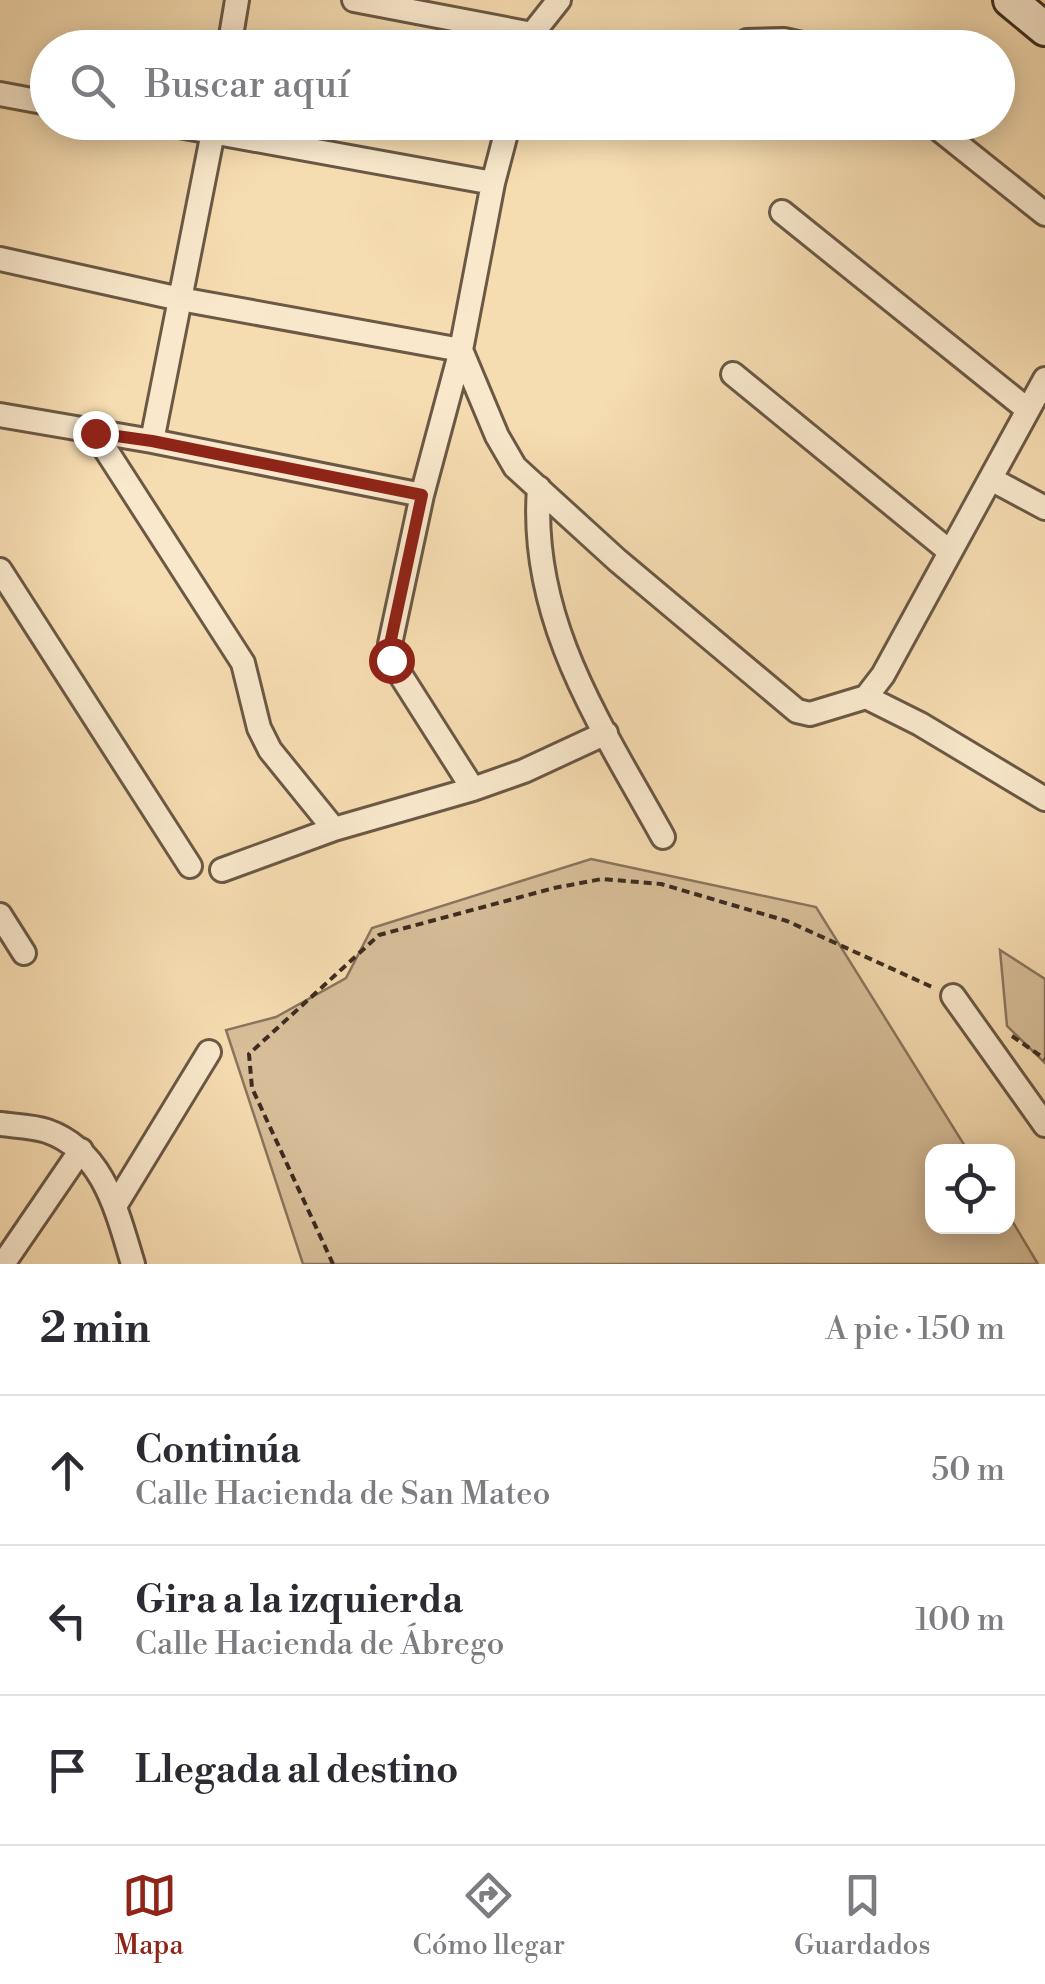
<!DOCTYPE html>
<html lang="es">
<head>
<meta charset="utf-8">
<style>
	:root { --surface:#fff; --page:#f7f7f7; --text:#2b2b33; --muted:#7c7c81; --line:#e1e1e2; --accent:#8f2418 }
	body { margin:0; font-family:"Libre Bodoni",serif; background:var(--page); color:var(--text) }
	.controls { position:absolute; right:30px; bottom:30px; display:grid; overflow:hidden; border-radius:20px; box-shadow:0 5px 25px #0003 }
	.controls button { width:90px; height:90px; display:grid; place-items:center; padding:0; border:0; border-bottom:2px solid var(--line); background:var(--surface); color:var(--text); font:50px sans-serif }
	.stop { position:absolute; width:30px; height:30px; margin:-22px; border:8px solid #8f2418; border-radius:50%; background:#fff }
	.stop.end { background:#8f2418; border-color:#fff; box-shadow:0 2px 10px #0008 }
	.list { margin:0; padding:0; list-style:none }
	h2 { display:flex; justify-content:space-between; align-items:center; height:130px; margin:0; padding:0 40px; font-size:42px }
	h2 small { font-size:32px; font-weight:400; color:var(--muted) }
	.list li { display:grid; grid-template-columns:65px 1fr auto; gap:30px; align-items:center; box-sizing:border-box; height:150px; padding:0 40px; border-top:2px solid var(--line) }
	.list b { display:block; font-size:38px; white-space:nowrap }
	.list p { margin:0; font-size:32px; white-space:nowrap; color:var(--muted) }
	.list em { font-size:32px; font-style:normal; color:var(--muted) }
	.icon { flex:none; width:55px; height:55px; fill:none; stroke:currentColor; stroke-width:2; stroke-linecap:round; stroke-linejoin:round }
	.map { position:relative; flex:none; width:1045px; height:1264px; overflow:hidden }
	.search { position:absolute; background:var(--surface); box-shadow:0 5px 25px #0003; left:30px; right:30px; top:30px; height:110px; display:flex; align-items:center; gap:25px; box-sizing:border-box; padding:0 35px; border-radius:55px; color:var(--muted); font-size:38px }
	.sheet { height:580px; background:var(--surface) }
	nav { display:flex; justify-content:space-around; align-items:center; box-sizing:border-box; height:140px; border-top:2px solid var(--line); background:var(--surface); font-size:28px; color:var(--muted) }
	nav a { display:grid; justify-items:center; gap:5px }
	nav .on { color:var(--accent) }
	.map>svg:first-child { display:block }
</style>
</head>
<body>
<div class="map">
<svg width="1045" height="1264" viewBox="0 0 1045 1264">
	<rect width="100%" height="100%" fill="#f6dcb1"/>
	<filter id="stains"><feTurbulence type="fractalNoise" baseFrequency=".002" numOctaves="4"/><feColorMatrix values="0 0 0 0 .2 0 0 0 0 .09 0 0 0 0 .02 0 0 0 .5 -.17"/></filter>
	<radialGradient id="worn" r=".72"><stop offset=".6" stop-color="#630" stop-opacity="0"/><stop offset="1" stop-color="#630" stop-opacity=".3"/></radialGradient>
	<path fill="#d7be99" stroke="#8a755d" stroke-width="2.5" d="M591,859l225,48 152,244 -36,1v74h76v-12l30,50h-735l-77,-234 50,-13 70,-39 26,-50z
		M1000,950l45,29v84l-38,-37z"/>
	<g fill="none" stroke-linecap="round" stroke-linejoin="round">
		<g stroke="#6b5845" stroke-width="28">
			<path id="street" d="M354,0l178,34 27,-34
				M747,41l37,-1 36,8
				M229,48l8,-48
				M0,94l48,9
				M157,122l336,61
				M930,122l115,92
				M782,212l246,198
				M0,259l180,40 281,51 36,86 18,31 102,93 180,151 13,3 56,-17 17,-22 162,-296
				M733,374l216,177
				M0,415l152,26 270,54
				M95,433l148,230 16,65 11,22 64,79
				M152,441l63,-319
				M991,479l54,29
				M539,488c-10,133 62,237 124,349
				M0,570l190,296
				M866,697l54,27 125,75
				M473,789l-82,-129 -1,-16 32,-149 39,-145 32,-167 16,-61
				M222,870l112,-41 139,-40 51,-18 82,-38
				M0,915l24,38
				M953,996l92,129
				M0,1124c15,2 32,2 47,7 57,20 70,81 86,133
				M115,1206l94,-154
				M3,1264l78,-114"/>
		</g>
		<g stroke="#3d2c21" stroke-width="38">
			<path id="secondary" d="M1010,0l35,29"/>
		</g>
		<path stroke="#3d2c21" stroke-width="4" stroke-dasharray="8 5" stroke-linecap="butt" d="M1012,1036l33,23
			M333,1264l-81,-176 -3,-34 130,-119 175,-47 48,-9 59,5 126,37 145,66"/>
		<use href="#street" stroke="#f9e8cc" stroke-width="22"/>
		<use href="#secondary" stroke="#f9e8cc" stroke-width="32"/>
	</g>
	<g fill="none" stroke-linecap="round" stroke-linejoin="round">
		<path stroke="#8f2418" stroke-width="12" d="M95,433l57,8 270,54 -32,149 1,16"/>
	</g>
	<rect width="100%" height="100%" filter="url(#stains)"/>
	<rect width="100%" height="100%" fill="url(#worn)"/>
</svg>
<div class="controls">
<button><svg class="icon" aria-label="locate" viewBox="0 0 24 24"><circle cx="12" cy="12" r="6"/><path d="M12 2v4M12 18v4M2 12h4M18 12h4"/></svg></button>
</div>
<div class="stop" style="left:391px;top:660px"></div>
<div class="stop end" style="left:95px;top:433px"></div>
<div class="search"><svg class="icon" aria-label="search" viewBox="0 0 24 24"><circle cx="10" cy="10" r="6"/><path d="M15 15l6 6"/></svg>Buscar aquí</div>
</div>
<section class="sheet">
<h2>2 min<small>A pie · 150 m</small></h2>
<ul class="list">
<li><svg class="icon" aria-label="ahead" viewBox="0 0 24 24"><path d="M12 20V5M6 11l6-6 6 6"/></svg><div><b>Continúa</b><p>Calle Hacienda de San Mateo</p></div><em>50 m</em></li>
<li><svg class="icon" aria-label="left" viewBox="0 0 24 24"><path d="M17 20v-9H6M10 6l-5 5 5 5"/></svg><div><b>Gira a la izquierda</b><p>Calle Hacienda de Ábrego</p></div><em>100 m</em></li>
<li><svg class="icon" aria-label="arrive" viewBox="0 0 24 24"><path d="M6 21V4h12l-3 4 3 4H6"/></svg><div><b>Llegada al destino</b></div></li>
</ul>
</section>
<nav>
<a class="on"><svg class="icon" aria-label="map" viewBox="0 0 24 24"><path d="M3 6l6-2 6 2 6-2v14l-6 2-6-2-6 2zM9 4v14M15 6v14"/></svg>Mapa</a>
<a><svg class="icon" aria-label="directions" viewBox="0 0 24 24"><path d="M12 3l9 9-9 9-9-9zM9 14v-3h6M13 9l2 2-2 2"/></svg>Cómo llegar</a>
<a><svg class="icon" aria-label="saved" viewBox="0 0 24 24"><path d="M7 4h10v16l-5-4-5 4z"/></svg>Guardados</a>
</nav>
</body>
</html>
